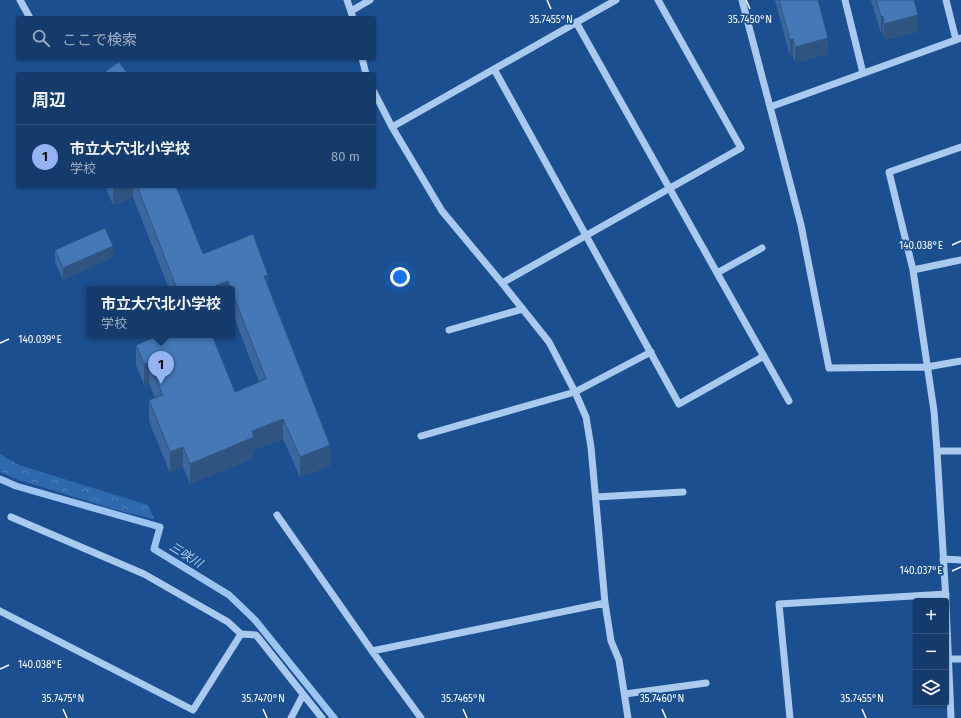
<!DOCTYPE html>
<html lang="ja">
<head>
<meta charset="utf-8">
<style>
	:root { --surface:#143b6b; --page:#1d4271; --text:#f1f3f6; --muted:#9dadc1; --line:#33557e; --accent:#95b2f1 }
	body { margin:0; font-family:"Fira Sans","Noto Sans JP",sans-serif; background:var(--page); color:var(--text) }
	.controls { position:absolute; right:12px; bottom:12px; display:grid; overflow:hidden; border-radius:4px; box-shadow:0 1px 3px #0004 }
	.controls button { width:36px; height:36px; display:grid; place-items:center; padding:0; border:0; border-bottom:1px solid var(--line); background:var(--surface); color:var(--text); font:20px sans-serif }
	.you { position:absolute; left:400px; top:277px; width:14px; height:14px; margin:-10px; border:3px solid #fff; border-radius:50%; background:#1a73e8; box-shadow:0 0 0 6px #1a73e833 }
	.badge { display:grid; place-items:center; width:26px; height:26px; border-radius:50%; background:var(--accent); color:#111; font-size:13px; font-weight:700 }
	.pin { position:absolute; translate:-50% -33px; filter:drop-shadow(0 1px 2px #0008) }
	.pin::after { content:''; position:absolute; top:21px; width:14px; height:12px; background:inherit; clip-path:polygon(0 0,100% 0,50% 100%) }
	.popup { position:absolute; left:87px; top:286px; width:148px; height:52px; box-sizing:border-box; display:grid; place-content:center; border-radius:4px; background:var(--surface); filter:drop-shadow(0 1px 3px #0005); font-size:13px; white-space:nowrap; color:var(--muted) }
	.popup b { font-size:15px; color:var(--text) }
	.popup::after { content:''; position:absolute; left:50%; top:100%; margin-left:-8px; border:8px solid transparent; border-top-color:var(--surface) }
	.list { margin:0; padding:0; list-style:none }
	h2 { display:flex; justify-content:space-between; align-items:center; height:52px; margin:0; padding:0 16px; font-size:17px }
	h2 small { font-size:13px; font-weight:400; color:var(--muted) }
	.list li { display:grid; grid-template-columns:26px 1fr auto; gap:12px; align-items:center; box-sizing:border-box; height:64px; padding:0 16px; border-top:1px solid var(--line) }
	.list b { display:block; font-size:15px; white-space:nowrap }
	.list p { margin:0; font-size:13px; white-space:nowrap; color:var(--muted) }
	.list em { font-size:13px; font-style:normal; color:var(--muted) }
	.icon { flex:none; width:22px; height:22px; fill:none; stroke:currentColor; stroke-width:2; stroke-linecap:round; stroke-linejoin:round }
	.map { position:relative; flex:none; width:961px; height:718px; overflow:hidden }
	.search { position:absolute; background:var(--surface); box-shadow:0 1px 3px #0004; left:16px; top:16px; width:360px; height:44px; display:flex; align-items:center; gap:10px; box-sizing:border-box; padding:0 14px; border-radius:4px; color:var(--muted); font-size:15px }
	.panel { position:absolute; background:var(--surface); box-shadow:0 1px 3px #0004; left:16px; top:72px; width:360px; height:116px; border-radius:4px }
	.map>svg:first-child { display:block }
</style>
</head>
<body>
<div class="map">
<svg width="961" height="718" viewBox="0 0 961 718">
	<defs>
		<pattern id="forest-crowns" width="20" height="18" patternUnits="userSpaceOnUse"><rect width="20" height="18" fill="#2e69ad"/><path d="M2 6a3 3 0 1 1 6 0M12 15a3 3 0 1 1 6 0" fill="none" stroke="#4d80b9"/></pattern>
	</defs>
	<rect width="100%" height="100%" fill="#1b4f8f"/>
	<path fill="url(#forest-crowns)" d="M0,454l19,11 129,40 6,14 -34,-8 -101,-31 -19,-8z"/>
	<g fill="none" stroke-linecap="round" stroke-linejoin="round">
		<path stroke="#9cc4f0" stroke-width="7" d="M0,479l16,7 144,41 -6,22 75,46 26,25 79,98"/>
		<path stroke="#a9c9ee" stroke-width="7" d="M20,0l10,18
			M347,0l6,18
			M742,0l59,225 28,143 98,-1 34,-6
			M845,0l18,73
			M946,0l10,40
			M351,11l19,-11
			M576,22l213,379
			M362,58l4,16
			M494,69l185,335 85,-48
			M374,92l18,35 50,84 60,72 47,59 26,50 11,25 5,30 14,156 6,38 8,19 9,58
			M770,107l191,-69
			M392,127l224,-127
			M913,270l48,-10
			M717,273l45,-25
			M502,283l239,-135 -83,-148
			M449,330l74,-21
			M421,436l154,-44 76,-40
			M937,451h24
			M596,497l87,-5
			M277,515l95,136 49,67
			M11,517l133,57 84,48 13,12
			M943,559l18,1
			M946,601l-9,-150 -3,-40 -21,-141 -24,-98 72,-25
			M946,603l5,115
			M0,611l193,99 48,-76 15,1 66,83
			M372,651l233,-48
			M949,659h12
			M625,694l81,-11
			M291,718l12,-23
			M790,718l-11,-114 167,-10"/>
	</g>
	<path fill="#3a679d" d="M775,0h43l10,54 -33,9 -2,-7h-3z
		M871,0h43l4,32 -34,8 -1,-7h-2z
		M105,186h71l27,68 65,32 62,180 -30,11 -17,-38 -29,11v8l-64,26 -7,-17 -13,6 -21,-52v-21l6,-2 -6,-15 -5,2 -8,-20v-20l99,47 24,-10 -27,-70v-23h-63l-36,-92 -20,8z
		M55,250l58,7 -50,23 -8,-18z"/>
	<path fill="#305480" d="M918,15v17l-34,8v-16z
		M883,16v17h-2v-16z
		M828,38v16l-33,9v-16z
		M793,39v17h-3v-16z
		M113,186h20v11l-20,8z
		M113,246v11l-50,23v-12z
		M268,275v20l-4,-19z
		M228,281v8h-21z
		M149,363v20l-5,2v-21z
		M283,419v20l-29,11v8l-64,26v-20l62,-33z
		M330,445v21l-30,11v-20z
		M183,447v20l-13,6v-21z"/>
	<path fill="#4478b7" stroke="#305480" d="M779,0h39l10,38 -33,9 -2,-8 -3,1z
		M876,0h38l4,15 -34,9 -1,-8 -2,1z
		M119,62l9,12h-26z
		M137,186h39l27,68 50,-20 15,41 -4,1 66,169 -30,12 -17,-38 -31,12 2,6 -64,27 -7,-17 -13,5 -21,-52 14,-5 -14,-32 -5,1 -8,-19 24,-10h52l23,57 31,-13 -34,-87v-3h-1l-3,-8 -21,8h-30z
		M105,228l8,18 -50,22 -8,-18z"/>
	<path fill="none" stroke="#fff" stroke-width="1.5" d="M547,0l4,9M746,0l4,9M952,245l9,-4M0,343l9,-4M952,571l9,-4M0,669l9,-4M63,709l4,9M263,709l4,9M463,709l4,9M662,709l4,9M862,709l4,9"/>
	<g text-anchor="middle" stroke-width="3.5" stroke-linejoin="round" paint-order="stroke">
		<g font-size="12" font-style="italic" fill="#b5d3f5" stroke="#1b4f8f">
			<text transform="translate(186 555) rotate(32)" y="4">三咲川</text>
		</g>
	</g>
	<g font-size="10" text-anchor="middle" fill="#fff" stroke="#1b4f8f" stroke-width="3.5" stroke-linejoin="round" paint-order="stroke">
		<text x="551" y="23">35.7455°N</text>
		<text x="750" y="23">35.7450°N</text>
		<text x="921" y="249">140.038°E</text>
		<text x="40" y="343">140.039°E</text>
		<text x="921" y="574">140.037°E</text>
		<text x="40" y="668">140.038°E</text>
		<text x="63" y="702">35.7475°N</text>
		<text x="263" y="702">35.7470°N</text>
		<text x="463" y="702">35.7465°N</text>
		<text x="662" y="702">35.7460°N</text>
		<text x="862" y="702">35.7455°N</text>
	</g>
</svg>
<div class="controls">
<button>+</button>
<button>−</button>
<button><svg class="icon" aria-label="layers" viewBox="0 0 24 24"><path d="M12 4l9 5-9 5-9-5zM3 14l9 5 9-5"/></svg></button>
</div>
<div class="you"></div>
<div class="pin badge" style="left:161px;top:384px">1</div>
<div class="popup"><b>市立大穴北小学校</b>学校</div>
<div class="search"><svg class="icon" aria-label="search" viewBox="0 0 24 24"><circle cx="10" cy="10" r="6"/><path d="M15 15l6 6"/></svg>ここで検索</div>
<section class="panel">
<h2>周辺<small></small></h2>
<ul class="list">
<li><span class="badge">1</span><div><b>市立大穴北小学校</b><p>学校</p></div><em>80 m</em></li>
</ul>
</section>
</div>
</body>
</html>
